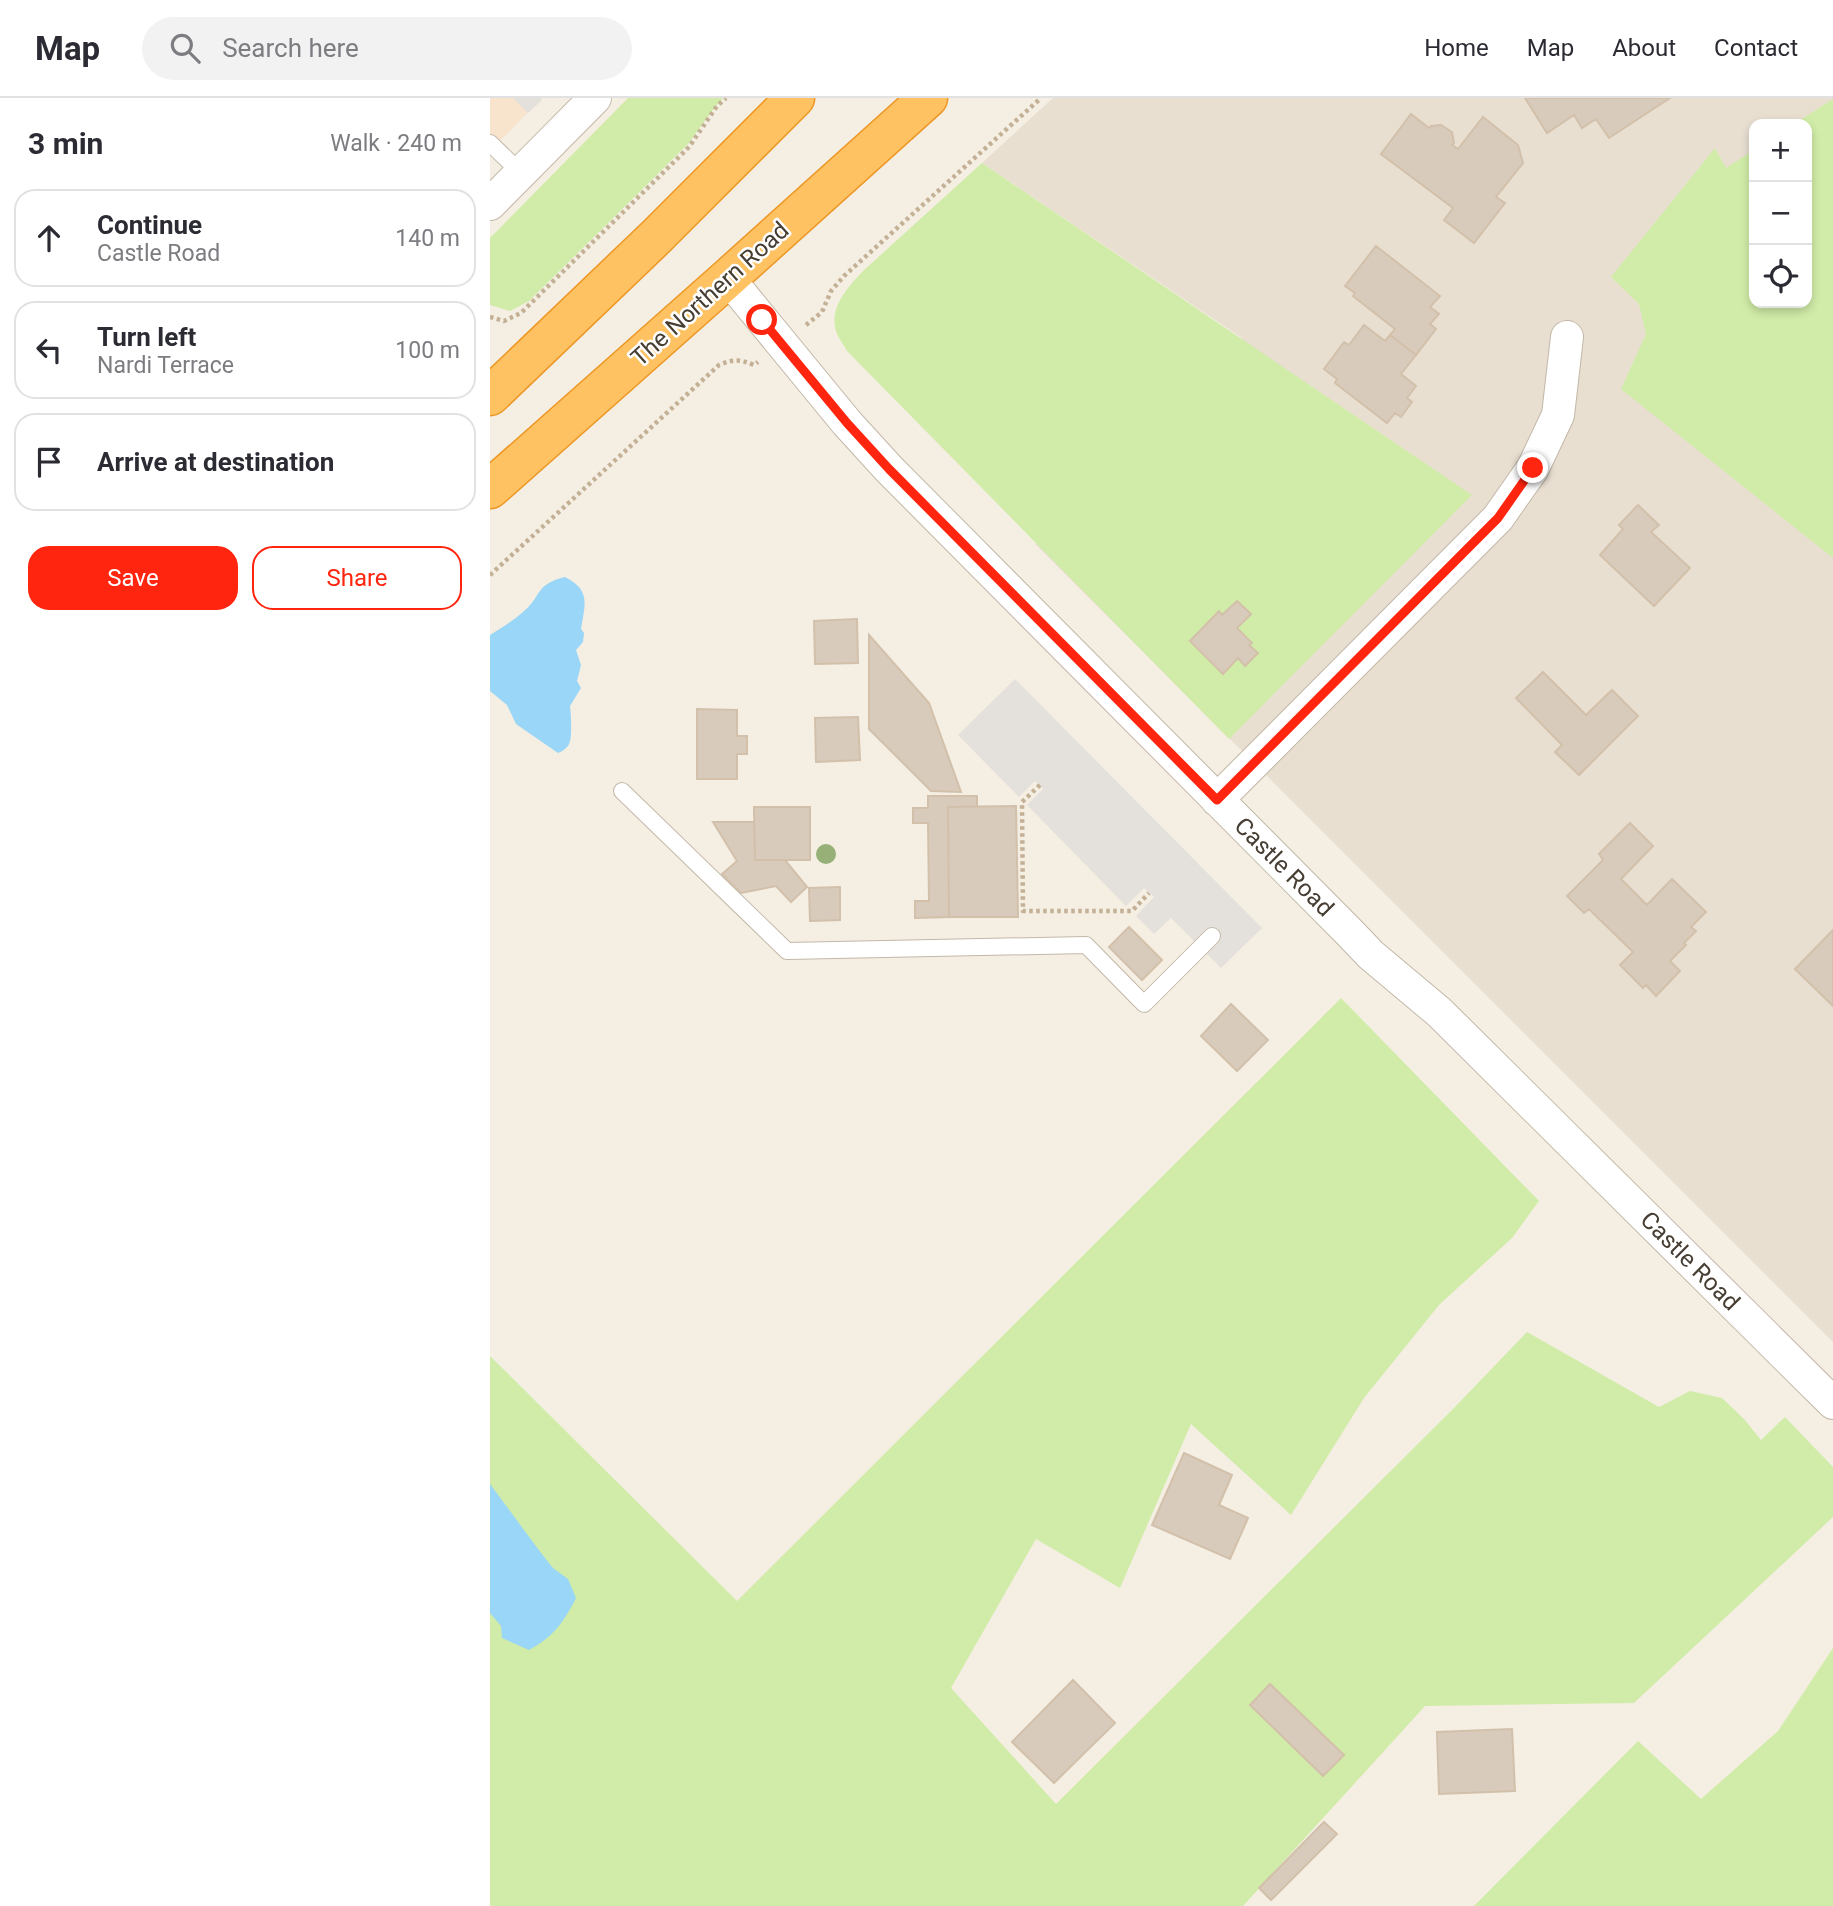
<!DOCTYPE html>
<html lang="en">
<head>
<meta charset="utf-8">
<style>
	:root { --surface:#fff; --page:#f2f2f3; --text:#2b2b33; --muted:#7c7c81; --line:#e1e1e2; --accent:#ff250f }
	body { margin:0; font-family:Roboto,sans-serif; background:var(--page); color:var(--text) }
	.controls { position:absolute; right:21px; top:21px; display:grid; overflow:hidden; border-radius:14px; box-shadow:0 4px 10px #0003 }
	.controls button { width:63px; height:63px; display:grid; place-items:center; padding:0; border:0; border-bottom:2px solid var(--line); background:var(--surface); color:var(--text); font:35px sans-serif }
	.stop { position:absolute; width:21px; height:21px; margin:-16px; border:5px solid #ff250f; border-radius:50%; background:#fff }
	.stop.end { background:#ff250f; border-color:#fff; box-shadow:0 2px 7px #0008 }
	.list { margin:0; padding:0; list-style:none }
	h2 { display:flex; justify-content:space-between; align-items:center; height:91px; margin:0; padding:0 28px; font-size:30px }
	h2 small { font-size:23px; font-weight:400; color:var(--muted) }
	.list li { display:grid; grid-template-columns:46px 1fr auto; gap:21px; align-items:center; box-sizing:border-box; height:98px; margin:0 14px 14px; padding:0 14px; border:2px solid var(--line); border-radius:21px }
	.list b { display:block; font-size:26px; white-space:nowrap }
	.list p { margin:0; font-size:23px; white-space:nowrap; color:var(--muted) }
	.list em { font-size:23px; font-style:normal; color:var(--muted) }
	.actions { display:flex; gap:14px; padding:21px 28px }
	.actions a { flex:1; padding:16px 0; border:2px solid var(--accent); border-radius:21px; text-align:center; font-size:24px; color:var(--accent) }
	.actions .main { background:var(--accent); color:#fff }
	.icon { flex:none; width:38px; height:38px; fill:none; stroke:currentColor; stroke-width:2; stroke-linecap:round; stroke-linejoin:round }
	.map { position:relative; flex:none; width:1343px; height:1808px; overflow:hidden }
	header { display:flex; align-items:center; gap:42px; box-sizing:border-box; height:98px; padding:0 35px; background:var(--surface); border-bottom:2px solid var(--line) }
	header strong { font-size:33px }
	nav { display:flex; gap:38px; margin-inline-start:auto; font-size:24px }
	.search { width:490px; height:63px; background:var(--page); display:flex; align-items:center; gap:18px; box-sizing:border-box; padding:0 24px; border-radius:38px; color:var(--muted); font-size:26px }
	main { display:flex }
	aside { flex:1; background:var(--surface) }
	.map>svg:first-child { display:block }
</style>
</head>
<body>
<header>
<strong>Map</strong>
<div class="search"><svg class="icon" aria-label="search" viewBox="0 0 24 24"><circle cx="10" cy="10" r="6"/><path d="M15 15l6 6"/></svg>Search here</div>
<nav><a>Home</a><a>Map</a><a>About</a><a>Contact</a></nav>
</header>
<main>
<aside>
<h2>3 min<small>Walk · 240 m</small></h2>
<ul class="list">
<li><svg class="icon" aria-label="ahead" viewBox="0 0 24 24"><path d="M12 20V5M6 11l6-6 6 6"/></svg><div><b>Continue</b><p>Castle Road</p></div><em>140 m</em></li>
<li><svg class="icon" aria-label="left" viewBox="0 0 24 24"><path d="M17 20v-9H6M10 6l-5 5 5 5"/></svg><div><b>Turn left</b><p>Nardi Terrace</p></div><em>100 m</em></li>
<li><svg class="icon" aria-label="arrive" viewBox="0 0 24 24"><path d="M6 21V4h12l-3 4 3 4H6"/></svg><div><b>Arrive at destination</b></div></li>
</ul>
<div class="actions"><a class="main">Save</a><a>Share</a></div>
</aside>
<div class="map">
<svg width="1343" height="1808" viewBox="0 0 1343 1808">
	<rect width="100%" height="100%" fill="#f4eee3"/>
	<path fill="#e8dfd1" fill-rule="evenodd" d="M563,0h780v1244l-798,-798 207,-206 -260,-175zM1264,26h53v179h-53z"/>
	<path fill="#f8e3cc" d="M0,0h52l-52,53z"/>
	<path fill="#d1eca8" d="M138,0h95l-8,9 -27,37 -159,157 -19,10 -20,-6v-67z
		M1343,1v459l-212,-169 25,-55 -7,-30 -28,-27 104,-129 11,20 28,-18v153h53v-179h-13z
		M492,65l490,332 -243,244 -382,-388c-3,-6 -9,-13 -11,-20 -7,-24 12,-44 27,-60z
		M851,900l198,203 -27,37 -73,67 -75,93 -73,117 -100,-91 -71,164 -84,-49 -85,149 105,116 398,-396 73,-76 132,75 31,-16 32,7 22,21 17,21 24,-23 48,50v50l-199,186 -209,3 -182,200h-753v-550l247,245z
		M1343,1550v258h-359l164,-165 63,58 77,-68z"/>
	<path fill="#e4e0dc" d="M23,0h27l2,2 -14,13z
		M525,581l247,249 -41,40 -50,-50 -17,16 -18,-18 18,-19 -10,-9 -18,18 -99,-101 16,-16 -3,-4 -5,-4 -16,16 -61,-62z"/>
	<path fill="#99d6f7" d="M75,479c26,13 20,27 16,52l3,4 -1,9 -7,8 5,15 -4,16 4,7 -11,18c1,7 2,29 0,35 -1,6 -7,10 -12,12l-42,-29 -9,-19 -17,-14v-56c11,-7 23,-14 33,-23 20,-17 11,-27 42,-35z
		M0,1386l51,69 12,15 15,11 8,19c-12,24 -23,39 -47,52l-27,-12 -1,-12 -11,-13z"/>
	<path fill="#d9cbbb" stroke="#d2c0aa" stroke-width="2" d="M1035,0h145l-61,40 -13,-19 -14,9 -8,-13 -27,18z
		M921,16l18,14 2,-2 10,-1 11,7 2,11 -2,2 6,4 25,-32 35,28 5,18 -27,34 9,6 -31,40 -30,-23 9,-12 -72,-54z
		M886,148l64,50 -10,11 9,7 -9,10 6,5 -20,26 -26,-20 5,-6 -42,-33 2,-3 -10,-7z
		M874,227l21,16 5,-6 26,20 -15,19 15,12 -9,12 5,4 -11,15 -6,-4 -8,10 -52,-40 2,-4 -13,-10 20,-27 5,3z
		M1148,407l21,20 -8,7 39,36 -36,38 -54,-51 23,-26 -4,-4z
		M747,503l14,13 -14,14 15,15 -3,2 9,8 -13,13 -7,-8 -15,16 -33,-33 29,-30 3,4z
		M367,521l1,44 -43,1 -1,-43z
		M379,537l60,68 32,89 -30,-1 -62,-62z
		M1053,574l43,43 26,-25 26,26 -59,59 -24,-23 7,-7 -46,-47z
		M207,611l40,1v26h10v18h-10v25h-40z
		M368,619l2,43 -44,2 -1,-44z
		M438,698h49v11h-29l1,110 -34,1v-17h14l-1,-78h-15v-15h15z
		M526,708l2,111h-69l-1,-110z
		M264,709h56v53h-55z
		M223,724h41l1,38h30l22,27 -16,15 -15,-16 -35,7 -19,-19 15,-13z
		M1140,725l23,23 -32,33 26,26 25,-26 34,33 -15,15 5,4 -12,12 2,2 -16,16 10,10 -24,25 -10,-11 -3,3 -23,-23 13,-13 -44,-43 -5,4 -17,-17 36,-36 -4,-6z
		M350,789v33l-30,1 -1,-33z
		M639,829l33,33 -20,20 -33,-33z
		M1343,832v76l-38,-37z
		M741,906l37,36 -31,31 -36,-35z
		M694,1355l48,22 -13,30 29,13 -18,41 -78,-34z
		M583,1582l42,43 -61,60 -42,-41z
		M780,1586l74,71 -21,21 -73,-71z
		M1022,1631l3,62 -76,3 -2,-62z
		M834,1724l13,12 -66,66 -12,-12z"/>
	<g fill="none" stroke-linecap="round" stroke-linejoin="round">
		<g stroke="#c3b8a8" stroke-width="18">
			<path id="lane" d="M0,45l31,30
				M132,693l165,160 299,-6 58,59 68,-68"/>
		</g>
		<g stroke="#c3b8a8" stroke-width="34">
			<path id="street" d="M0,106l105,-106
				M238,180l119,145 42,46 461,464 21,22 68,57 394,391
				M727,702l281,-282 35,-50 25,-53 9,-78"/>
		</g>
		<g stroke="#ed9724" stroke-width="41">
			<path id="highway" d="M0,298l167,-160 138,-138
				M0,391l238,-211 200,-180"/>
		</g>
		<path stroke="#c3b095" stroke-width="4.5" stroke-dasharray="3.5 3.5" stroke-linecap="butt" d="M0,219l14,4 17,-8 168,-166 28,-41 9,-8
			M316,227l16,-13 9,-21 13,-15 197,-178
			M0,477l229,-210c14,-6 21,-6 35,0l4,-3
			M550,687l-18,17 1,109h109l17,-18"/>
		<use href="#lane" stroke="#fff" stroke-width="16"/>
		<use href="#street" stroke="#fff" stroke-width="32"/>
		<use href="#highway" stroke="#ffc263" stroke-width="38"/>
	</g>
	<circle fill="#96b078" cx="336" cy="756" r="10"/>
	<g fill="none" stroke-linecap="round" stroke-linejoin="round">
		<path stroke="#ff250f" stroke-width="9" d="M272,222l85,103 42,46 328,331 281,-282 35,-50"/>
	</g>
	<g text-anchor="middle" stroke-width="5" stroke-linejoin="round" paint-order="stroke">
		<g font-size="24" fill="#463d33" stroke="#fff">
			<text transform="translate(220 196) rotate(-42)" y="8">The Northern Road</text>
			<text transform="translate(794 769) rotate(45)" y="8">Castle Road</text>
			<text transform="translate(1200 1163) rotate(45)" y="8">Castle Road</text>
		</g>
	</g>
</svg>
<div class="controls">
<button>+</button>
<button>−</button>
<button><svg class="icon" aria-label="locate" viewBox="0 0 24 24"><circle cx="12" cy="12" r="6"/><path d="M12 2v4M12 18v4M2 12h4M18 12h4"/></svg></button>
</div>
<div class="stop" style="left:272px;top:222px"></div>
<div class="stop end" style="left:1043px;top:370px"></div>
</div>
</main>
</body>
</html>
